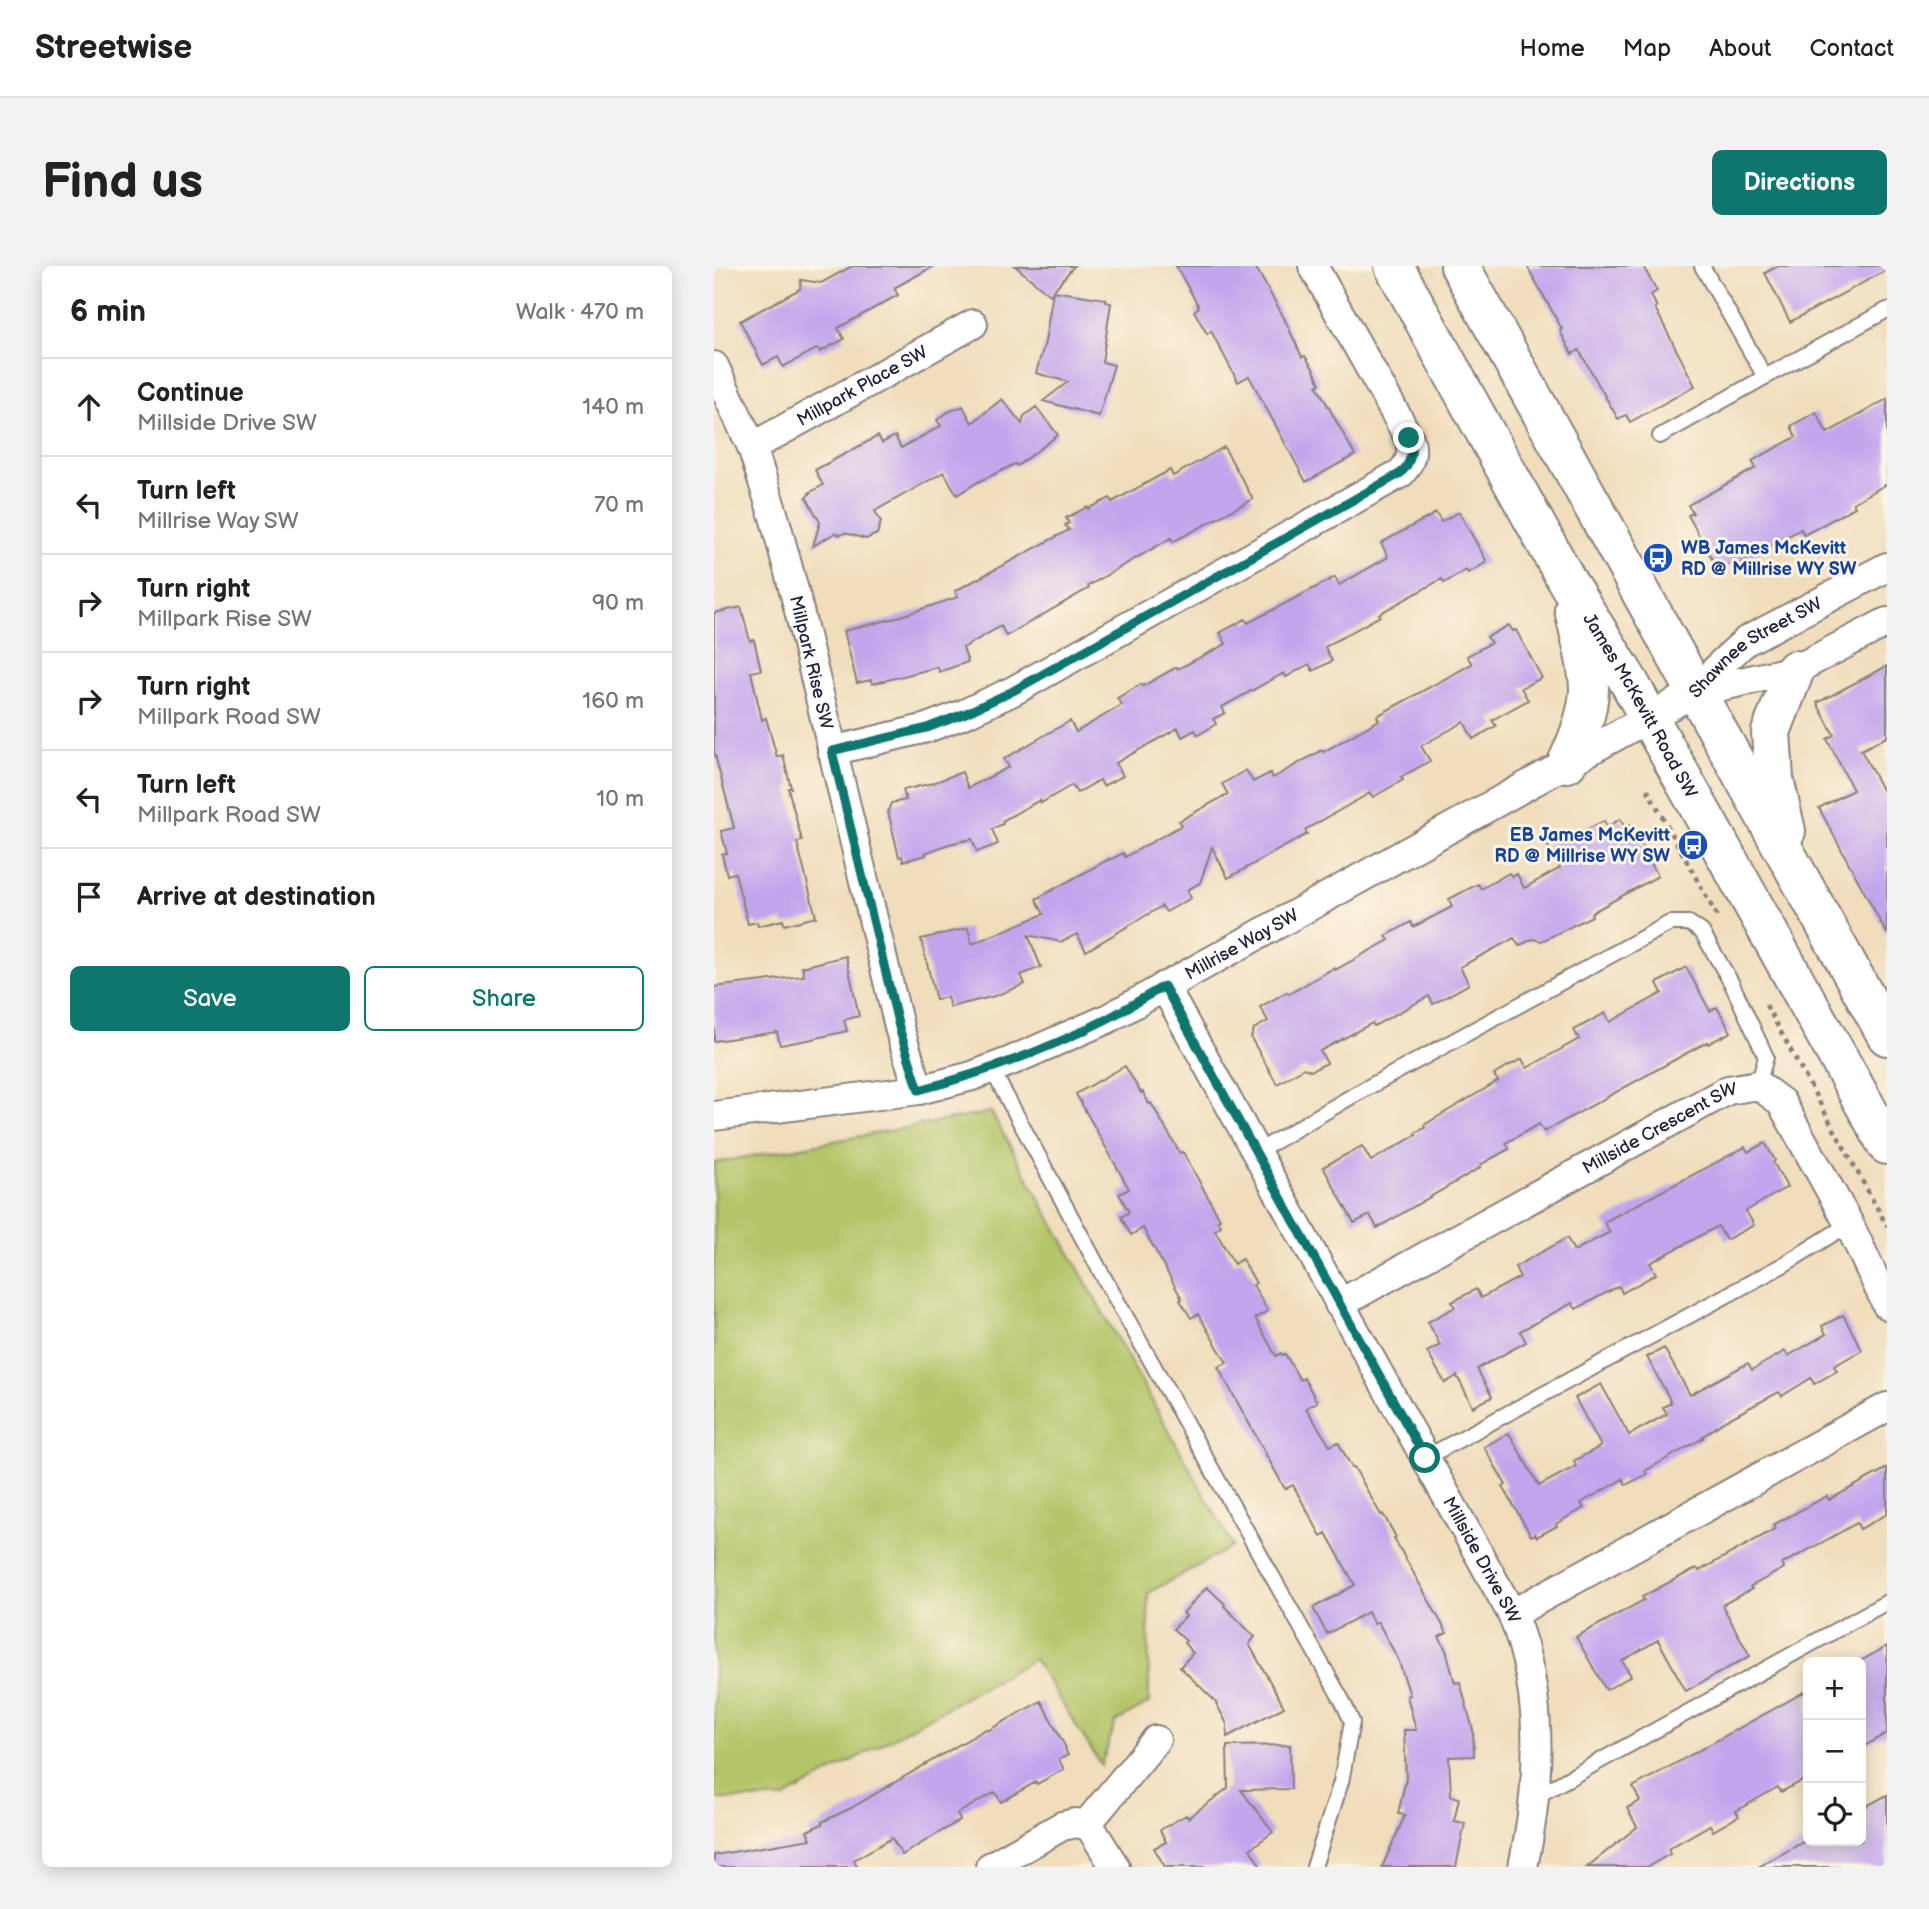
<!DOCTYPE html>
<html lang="en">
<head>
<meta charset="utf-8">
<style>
	:root { --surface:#fff; --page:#f2f2f2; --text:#222; --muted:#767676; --line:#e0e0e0; --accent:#0f766e }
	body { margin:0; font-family:"Balsamiq Sans",sans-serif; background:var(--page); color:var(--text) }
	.controls { position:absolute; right:21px; bottom:21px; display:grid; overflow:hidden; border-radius:10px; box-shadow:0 4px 18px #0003 }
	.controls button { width:63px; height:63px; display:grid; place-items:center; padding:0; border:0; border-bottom:2px solid var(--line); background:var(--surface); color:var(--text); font:35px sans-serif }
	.stop { position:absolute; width:21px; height:21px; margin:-16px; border:5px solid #0f766e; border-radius:50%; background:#fff }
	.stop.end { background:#0f766e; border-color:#fff; box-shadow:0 2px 7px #0008 }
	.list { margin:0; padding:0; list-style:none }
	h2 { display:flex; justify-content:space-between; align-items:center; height:91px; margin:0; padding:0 28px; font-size:30px }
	h2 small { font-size:23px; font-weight:400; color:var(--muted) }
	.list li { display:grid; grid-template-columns:46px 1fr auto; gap:21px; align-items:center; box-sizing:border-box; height:98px; padding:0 28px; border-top:2px solid var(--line) }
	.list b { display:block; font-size:26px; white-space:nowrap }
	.list p { margin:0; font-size:23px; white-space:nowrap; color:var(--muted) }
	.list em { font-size:23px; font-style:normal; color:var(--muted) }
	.actions { display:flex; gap:14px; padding:21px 28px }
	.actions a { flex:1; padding:16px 0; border:2px solid var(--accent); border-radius:10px; text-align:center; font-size:24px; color:var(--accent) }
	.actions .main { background:var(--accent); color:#fff }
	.icon { flex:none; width:38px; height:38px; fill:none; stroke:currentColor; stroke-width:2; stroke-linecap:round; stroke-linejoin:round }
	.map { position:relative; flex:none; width:1173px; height:1601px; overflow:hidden; border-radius:10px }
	header { display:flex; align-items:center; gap:42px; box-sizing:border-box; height:98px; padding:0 35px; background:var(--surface); border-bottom:2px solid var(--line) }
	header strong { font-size:33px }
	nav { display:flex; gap:38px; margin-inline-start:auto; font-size:24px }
	.intro { display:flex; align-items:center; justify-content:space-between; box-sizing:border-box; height:168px; padding:0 42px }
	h1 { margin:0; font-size:49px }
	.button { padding:18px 32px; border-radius:10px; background:var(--accent); color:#fff; font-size:24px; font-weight:700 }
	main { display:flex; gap:42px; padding:0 42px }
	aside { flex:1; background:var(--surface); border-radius:10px; box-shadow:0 4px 18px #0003 }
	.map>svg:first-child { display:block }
</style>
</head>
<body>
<header>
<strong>Streetwise</strong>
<nav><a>Home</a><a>Map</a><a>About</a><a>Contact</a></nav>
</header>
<div class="intro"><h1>Find us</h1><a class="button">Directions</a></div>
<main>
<aside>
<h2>6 min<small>Walk · 470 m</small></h2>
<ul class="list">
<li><svg class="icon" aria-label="ahead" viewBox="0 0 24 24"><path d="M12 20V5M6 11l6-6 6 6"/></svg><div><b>Continue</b><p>Millside Drive SW</p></div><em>140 m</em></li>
<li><svg class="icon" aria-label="left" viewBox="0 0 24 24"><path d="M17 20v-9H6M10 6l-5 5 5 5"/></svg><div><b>Turn left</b><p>Millrise Way SW</p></div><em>70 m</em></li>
<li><svg class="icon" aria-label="right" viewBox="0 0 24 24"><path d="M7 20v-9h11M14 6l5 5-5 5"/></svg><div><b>Turn right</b><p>Millpark Rise SW</p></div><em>90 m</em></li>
<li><svg class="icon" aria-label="right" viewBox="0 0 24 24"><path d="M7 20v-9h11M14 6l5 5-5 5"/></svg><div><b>Turn right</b><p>Millpark Road SW</p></div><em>160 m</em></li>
<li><svg class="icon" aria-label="left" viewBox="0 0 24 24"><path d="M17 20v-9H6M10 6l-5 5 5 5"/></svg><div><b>Turn left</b><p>Millpark Road SW</p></div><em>10 m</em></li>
<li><svg class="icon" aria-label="arrive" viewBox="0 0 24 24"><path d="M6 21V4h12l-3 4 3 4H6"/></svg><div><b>Arrive at destination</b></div></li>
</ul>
<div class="actions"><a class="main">Save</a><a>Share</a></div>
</aside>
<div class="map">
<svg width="1173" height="1601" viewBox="0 0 1173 1601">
	<rect width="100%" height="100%" fill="#fcf5e5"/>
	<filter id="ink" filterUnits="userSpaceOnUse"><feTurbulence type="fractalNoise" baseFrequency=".0143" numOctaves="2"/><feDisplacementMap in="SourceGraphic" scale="14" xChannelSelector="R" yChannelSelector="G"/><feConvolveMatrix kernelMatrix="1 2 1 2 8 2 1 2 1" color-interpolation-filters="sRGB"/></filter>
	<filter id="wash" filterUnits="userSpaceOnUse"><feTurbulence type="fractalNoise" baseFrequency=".00686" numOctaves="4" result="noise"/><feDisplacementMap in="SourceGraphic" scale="28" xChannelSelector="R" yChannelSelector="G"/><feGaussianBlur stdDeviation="1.57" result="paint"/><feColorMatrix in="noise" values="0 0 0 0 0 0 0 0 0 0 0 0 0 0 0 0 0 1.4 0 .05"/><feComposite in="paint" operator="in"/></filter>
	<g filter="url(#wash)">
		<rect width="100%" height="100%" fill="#f0ddbc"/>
		<path fill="#b4c467" stroke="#6b7351" stroke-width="2" d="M277,846l242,434 -85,47 1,110 -33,19 -15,43 -67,-106 -251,140h-69v-636z"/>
		<g id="blocks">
			<path fill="#c1a5ed" d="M138,0h82l-40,22 4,7 -60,33 6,11 -24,13 -2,-4 -35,19 -5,-10 -15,8 -23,-44 60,-32 1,-9 20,3z
				M301,0h59l-21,25 53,8v3l5,1 -9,59 12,3 -15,51 -56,-15 25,-19 -32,-9 9,-31 8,-50 -3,3z
				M462,0h79l28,50 19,41 3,-1 9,14 6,14 -3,2 38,69 -49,27 -57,-106 -11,6 -27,-51 -4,3 -13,-23 5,-4z
				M813,0h116l14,25 -6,4 6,12 -2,1 40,78 -65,36 -4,-7 -8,4 -39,-69 -7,4 -12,-23 2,-2z
				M1064,0h109v4l-97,52 -25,-49z
				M288,133l20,25 2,-8 12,-9 22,28 -41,31 -2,-2 -37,18 -21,13 -13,-23 -69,39 6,11 -4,12 -11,5 -21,-6 -5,2 -5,-2 -22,13 7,-24 -14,-25 4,-3 -1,-1 14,-8 -8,-15 63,-34 4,7 13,-7 6,12 40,-22 -4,-6 11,-8 15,-6 9,17z
				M1173,133v85l-34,19 2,4 -51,28 -3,-6 -68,38 -2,-4 -13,7 -30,-55 5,-2 -5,-8 68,-37 -4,-7 44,-24 -5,-11 25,-14 11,21z
				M510,181l29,52 -80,43 -2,-4 -83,48 1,2 -83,48 -5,-10 -38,22 5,14 -29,10 -1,-5 -66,17 -1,-4 -14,3 -13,-52 48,-12 66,-22 -3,-6 114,-61 -4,-5 4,-2 -3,-5 21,-11 1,2 22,-11 2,4 58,-32 3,6z
				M745,246l28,50 -19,11 -2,-3 -22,13 -2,-4 -63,35 1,2 -55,31 7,14 -19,10 -4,-7 -23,13 -2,-4 -62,34 3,6 -12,6 3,5 -18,11 -3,-5 -13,7 -4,-9 -62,35 7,13 -20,10 -3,-6 -23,13 -5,-8 -31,18 -1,-3 -38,21 1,3 -11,5 6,15 -21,8 -5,-13 -23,5 -24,9 1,2 -23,6 -1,-5 -3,1 -11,-46 3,-8 15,-3 -3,-10 30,-7 29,-11 6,16 41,-21 -5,-8 41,-24 25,-14 6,11 46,-27 -5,-7 25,-14 1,2 34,-19 1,2 48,-25 -6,-11 25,-14 3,4 87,-46 4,8 49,-28 -7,-14 55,-30 5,9z
				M27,341l9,34 4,-1 7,30 -10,2 11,48 4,-2 11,39 6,-2 8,33h-3l14,53 -5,1 19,75 -32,8 -1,-5 -25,6 -1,-4 -9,2 -13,-51 -8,2 -5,-21 5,-1 -6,-22 13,-3 -20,-77v-138z
				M795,359l4,6 3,-1 26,48 -21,10 7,12 -36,20 4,6 -23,13 -9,-17 -43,24 9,15 -29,16 2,3 -30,17 -3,-4 -65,37 2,4 -79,44 -16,-31 -12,36 -13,7 4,8 -25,14 -4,-6 -76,45 -9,-17 -16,8 -33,-7 13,32 -20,8 4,9 -30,12 -45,11 -3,-10 -11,3 -15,-61 47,-11 4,16 72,-30 -8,-15 73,-40 1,1 13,-7 2,4 57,-32 -3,-4 49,-27 -6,-10 24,-14 7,12 17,-9 3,5 49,-28 1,2 56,-32 -2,-4 95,-52 -5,-8 24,-13 -4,-6z
				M1173,400v71l-26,13 26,49v135l-68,-126 34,-18 -26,-51 7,-4 -17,-32z
				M906,553l5,9 5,-3 5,11 2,-1 21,41 -67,37 1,3 -50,25 -10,-2 -13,7 -5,-8 -54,29 9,17 -36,20 -4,-8 -55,30 -2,-3 -52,28 7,12 -16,8 -7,-3 -27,16 -26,-46 3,-9 14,-8 -8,-14 27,-15 2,2 45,-26 1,2 54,-30 -3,-4 25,-14 2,5 39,-20 -3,-8 29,-15 3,5 28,-16 3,4 5,-3 7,14 36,-20 -13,-23 25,-14 3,4 29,-14 3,6z
				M132,690l13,60 -15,4 3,11 -39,9 -28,5 -3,-13 -63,9v-54l90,-11 -2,-9z
				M972,701l24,44 7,-4 14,25 -23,12 -1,-2 -163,90 -5,-8 -33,19 3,6 -29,16 1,2 -104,61 -7,-13 -16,8 -31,-56 39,-21 9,15 45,-26 -1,-2 10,-5 -1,-3 74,-44 -4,-6 12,-8 16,-8 5,9 52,-29 -5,-9 31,-17 5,9 52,-29 -5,-10z
				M411,800l16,27 2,-1 6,12 2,-1 29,50 3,-1 37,67 -3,1 4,6 -6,4 19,34 8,-5 14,24 -3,2 15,26 -13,7 21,38 5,-3 1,2 3,-1 15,26 4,-2 13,24 -11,6 24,38 8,-4 14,26 2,-1 27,48 2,-1 13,23 -2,1 53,95 -8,4 7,13 9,33 5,-1 13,48 1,26 -25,1 2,39 8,2 -5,23 11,2 -9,44h-74l23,-52 -7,-1 8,-35 -2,-49h12l-9,-34 3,-1 -12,-36 -20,-37 -4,2 -6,-12 -41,22 -14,-26 42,-23 -29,-52 -5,3 -28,-51 -8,4 -67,-122 9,-4 -29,-49 -7,4 -11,-18 2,-1 -39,-71 -12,7 -10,-18 8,-5 -10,-18 10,-5 -53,-95z
				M1051,877l10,17 -2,2 14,25 -41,24 8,14 -28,15 -8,-14 -68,37 6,11 -34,19 -3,-7 -43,23 -4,-6 -52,28 6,11 -49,27 15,28 -19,10 -16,-31 -12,7 -18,-31 13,-7 -12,-23 27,-15 -3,-5 24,-13 5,9 39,-21 -5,-10 52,-29 7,13 36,-19 -6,-10 141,-75 3,5z
				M1129,1049l19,35 -28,16 3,5 -23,13 -3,-6 -29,18 -3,-4 -32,17 -22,12 -23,16 1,1 -58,33 2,3 -21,11 -3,-6 -42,24 3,5 -28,16 1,2 -20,11 -2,-3 -4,2 -28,-49 3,-2 -22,-38 25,-14 30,53 37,-20 -2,-5 27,-15 -26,-48 26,-14 28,51 38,-21 -4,-7 8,-4 -2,-5 -22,-41 17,-9 26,47 58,-32 4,7 33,-19 3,5 38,-22 -4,-8z
				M1173,1202v46l-27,15 -3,-6 -34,19 -41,22 2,4 -34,19 2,2 -30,16 28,51 -64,35 -28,-51 -36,21 9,15 -25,14 -30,-53 68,-37 -2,-3 22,-12 33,-17 2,3 76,-42 -2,-4 54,-29 2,4z
				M493,1321l18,17 -1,2 31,31 -6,7 35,63 -57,30v-13l-12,-23 -35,-34 13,-14 -9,-10 2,-2 -13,-12 13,-13 -3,-3z
				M1173,1380v87l-26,15v-87z
				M1094,1424v88l-27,14 -3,-5 -42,24 3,5 -26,15 -3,-6 -42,24 2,5 -23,13h-60l50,-40 -10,-19 13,-7 -7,-14z
				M327,1435l25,47 -1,1 3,6 -9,5 5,9 -27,15 -1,-2 -35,20 -6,-10 -38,22 3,6 -58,35 -10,-17 -38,22 3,7h-143v-12l97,-16 -4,-8 15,-7v-2l29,-14 135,-79 1,2z
				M576,1479l1,44 -50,1 32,42 -23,17 11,18h-96l-11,-19 12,-6 -6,-12 26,-15 2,3 40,-30 -1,-42z
				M1173,1529v72h-129l47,-26h56v-32z"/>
		</g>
	</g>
	<g filter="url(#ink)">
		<use href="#blocks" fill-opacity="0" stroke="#89807c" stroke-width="2"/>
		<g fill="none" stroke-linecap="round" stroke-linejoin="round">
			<g stroke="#89807c" stroke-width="18">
				<path id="lane" d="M988,0l63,111 122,-67
					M946,170l105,-59
					M277,802l112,208 240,426 9,20 -11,60 -27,85
					M541,887l99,-58 316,-172h19l13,9 30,52 34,73 -8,28
					M711,1192l358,-193 66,-41
					M821,1531l352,-195"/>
			</g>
			<g stroke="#89807c" stroke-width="32">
				<g id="street">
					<path id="s1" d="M0,100l38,81 23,73 21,78 104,433 19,59"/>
					<path id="s2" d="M38,181l221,-123"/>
					<path d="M981,426l100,-22 92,-48"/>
					<path d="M118,485l95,-23 39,-15 47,-22 388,-218c10,-11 13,-21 8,-35l-96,-172"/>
					<path id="s3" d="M450,720l348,628c33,81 29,169 11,253"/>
					<path id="s4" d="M0,850l205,-26 53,-14 39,-15 96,-42 588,-327 29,-31 22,-20 141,-74"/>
					<path id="s5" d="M625,1038l389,-214 30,-5 23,17 68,122 38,81"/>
					<path d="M798,1348l375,-207"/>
					<path d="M372,1559l70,-85"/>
					<path d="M276,1601l72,-41 14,-3 10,2 6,5 23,37"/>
				</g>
			</g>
			<g stroke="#89807c" stroke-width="42">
				<g id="secondary">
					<path id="s6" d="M680,0l174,317 61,99 258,463"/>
					<path d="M746,0l427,770"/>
					<path d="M853,497c10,-21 21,-50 22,-73 0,-25 -10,-56 -15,-81"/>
					<path d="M1072,565l-12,-52 -3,-47 24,-62"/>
				</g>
			</g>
			<path stroke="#89807c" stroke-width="4.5" stroke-dasharray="5 5" stroke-linecap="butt" d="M933,523l71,129
				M1052,739l121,221"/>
			<use href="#lane" stroke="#fff" stroke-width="14"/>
			<use href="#street" stroke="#fff" stroke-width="28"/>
			<use href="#secondary" stroke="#fff" stroke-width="38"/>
		</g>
	</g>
	<g fill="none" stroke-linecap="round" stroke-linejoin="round" filter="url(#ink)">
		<path stroke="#0f766e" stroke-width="9" d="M695,172c5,14 2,24 -8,35l-388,218 -47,22 -39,15 -95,23 68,280 19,59c64,-17 128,-40 188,-71 19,-10 38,-22 57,-33l261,472"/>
	</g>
	<defs>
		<g id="bus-disc" transform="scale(1.575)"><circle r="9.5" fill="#1a4fb4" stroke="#fcf5e5"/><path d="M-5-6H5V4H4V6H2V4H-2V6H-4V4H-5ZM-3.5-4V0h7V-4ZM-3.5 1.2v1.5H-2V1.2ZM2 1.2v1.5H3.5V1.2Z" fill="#fff"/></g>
	</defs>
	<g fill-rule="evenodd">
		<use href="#bus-disc" x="944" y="292"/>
		<use href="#bus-disc" x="979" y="579"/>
	</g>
	<g text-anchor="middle" stroke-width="6" stroke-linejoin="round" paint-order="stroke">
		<g font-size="18" fill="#22223b" stroke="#fcf5e5">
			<text dy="6" stroke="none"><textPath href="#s2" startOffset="126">Millpark Place SW</textPath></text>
			<text dy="6" stroke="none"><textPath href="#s4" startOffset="1157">Shawnee Street SW</textPath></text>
			<text dy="6" stroke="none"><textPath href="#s1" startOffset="313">Millpark Rise SW</textPath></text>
			<text dy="6" stroke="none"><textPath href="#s6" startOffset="504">James McKevitt Road SW</textPath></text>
			<text dy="6" stroke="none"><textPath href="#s4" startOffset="562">Millrise Way SW</textPath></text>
			<text dy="6" stroke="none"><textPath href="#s5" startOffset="366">Millside Crescent SW</textPath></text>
			<text dy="6" stroke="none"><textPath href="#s3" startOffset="656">Millside Drive SW</textPath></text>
		</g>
		<g font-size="18" font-weight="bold" fill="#164399" stroke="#fcf5e5" text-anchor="start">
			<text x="967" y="288">WB James McKevitt<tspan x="967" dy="21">RD @ Millrise WY SW</tspan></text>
			<text x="956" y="575" text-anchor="end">EB James McKevitt<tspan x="956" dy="21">RD @ Millrise WY SW</tspan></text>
		</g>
	</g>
</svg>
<div class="controls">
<button>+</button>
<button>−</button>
<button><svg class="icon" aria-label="locate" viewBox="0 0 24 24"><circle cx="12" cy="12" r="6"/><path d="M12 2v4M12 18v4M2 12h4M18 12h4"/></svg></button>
</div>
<div class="stop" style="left:711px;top:1192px"></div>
<div class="stop end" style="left:695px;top:172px"></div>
</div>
</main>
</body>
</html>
